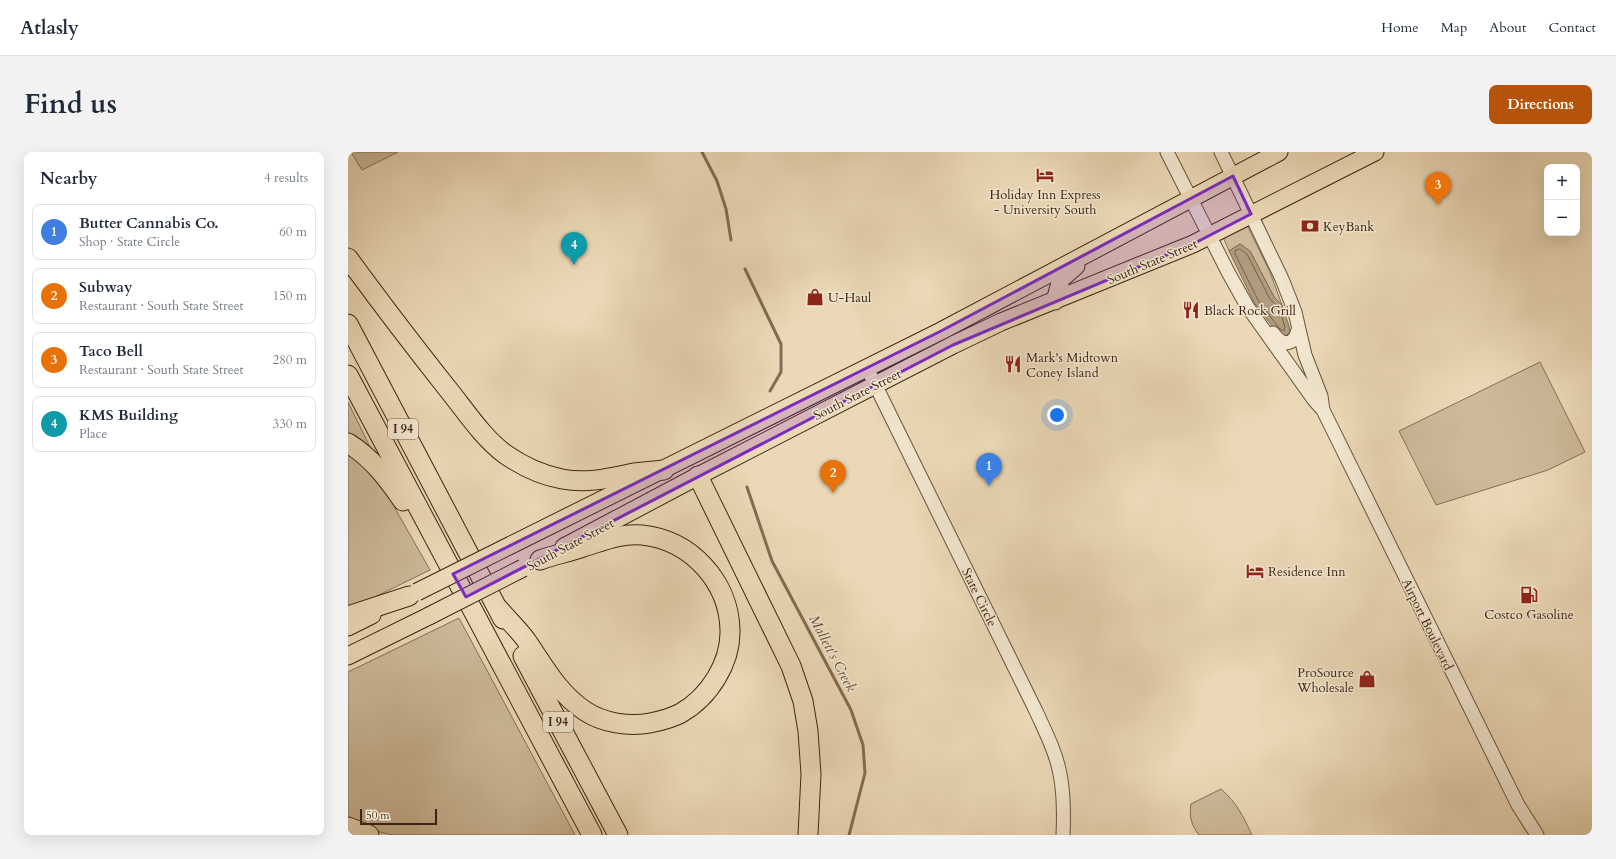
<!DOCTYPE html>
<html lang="en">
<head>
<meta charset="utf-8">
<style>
	:root { --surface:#fff; --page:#f2f2f3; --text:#1f2937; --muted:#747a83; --line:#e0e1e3; --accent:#b45309 }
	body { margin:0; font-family:Cardo,serif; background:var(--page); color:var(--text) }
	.controls { position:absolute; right:12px; top:12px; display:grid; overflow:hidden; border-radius:8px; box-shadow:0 4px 16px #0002 }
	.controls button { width:36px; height:36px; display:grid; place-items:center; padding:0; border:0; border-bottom:1px solid var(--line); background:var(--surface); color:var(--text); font:20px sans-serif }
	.scale { position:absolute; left:12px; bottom:10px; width:77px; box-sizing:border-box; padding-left:4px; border:2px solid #3c2512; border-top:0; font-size:11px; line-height:14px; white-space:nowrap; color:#3c2512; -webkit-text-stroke:3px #f2e6d0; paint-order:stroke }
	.you { position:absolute; left:709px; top:263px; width:14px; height:14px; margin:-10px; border:3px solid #fff; border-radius:50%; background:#1a73e8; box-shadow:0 0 0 6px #1a73e833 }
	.badge { display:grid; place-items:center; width:26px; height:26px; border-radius:50%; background:var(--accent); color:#fff; font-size:13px; font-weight:700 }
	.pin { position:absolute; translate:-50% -33px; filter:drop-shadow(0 1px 2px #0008) }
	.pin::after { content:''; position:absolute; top:21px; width:14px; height:12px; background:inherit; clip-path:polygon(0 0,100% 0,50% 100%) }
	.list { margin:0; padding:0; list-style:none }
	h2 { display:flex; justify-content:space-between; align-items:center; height:52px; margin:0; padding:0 16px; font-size:17px }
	h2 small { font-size:13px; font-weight:400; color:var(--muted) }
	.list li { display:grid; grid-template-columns:26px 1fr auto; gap:12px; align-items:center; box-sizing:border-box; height:56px; margin:0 8px 8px; padding:0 8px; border:1px solid var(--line); border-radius:8px }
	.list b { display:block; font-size:15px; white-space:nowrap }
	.list p { margin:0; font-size:13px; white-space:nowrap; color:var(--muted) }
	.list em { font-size:13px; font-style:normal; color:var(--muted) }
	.map { position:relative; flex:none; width:1244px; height:683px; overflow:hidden; border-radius:8px }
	header { display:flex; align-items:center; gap:24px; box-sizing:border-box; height:56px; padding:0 20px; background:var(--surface); border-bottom:1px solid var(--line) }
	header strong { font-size:19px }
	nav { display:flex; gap:22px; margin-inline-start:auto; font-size:14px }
	.intro { display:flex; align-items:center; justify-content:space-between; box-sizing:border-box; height:96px; padding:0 24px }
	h1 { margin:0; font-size:28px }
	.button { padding:10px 18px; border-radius:8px; background:var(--accent); color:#fff; font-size:14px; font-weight:700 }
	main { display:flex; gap:24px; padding:0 24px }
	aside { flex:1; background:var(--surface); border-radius:8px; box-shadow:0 4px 16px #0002 }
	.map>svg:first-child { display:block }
</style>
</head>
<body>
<header>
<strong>Atlasly</strong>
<nav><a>Home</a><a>Map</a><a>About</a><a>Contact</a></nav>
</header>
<div class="intro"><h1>Find us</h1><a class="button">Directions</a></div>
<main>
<aside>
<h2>Nearby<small>4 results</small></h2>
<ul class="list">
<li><span class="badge" style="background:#3f7fe0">1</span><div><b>Butter Cannabis Co.</b><p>Shop · State Circle</p></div><em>60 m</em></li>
<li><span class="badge" style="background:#e8710a">2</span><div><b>Subway</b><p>Restaurant · South State Street</p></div><em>150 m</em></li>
<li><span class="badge" style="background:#e8710a">3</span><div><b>Taco Bell</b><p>Restaurant · South State Street</p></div><em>280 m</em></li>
<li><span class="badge" style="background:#0f9aa8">4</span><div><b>KMS Building</b><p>Place</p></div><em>330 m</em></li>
</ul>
</aside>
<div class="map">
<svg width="1244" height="683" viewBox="0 0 1244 683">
	<rect width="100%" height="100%" fill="#ebd8b6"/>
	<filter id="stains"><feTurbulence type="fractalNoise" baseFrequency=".005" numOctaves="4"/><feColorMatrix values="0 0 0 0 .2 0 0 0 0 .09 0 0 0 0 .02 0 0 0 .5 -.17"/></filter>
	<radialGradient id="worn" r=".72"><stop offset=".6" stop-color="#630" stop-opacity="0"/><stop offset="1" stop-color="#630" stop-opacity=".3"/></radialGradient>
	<path fill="#cdba9a" stroke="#847056" d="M3,0h47l-36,18z
		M899,73l23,47 12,33 -8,-8 -24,-46 -10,-7 -11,7 -6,-14z
		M1192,210l45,90 -37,18 -112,35 -37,-74z
		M0,250l26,53 -26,-18z
		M0,303l12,6 23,26 47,83 -82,40z
		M111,466l116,217h-183l-20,-5 -24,-10v-148z
		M873,637c16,14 22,27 31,46h-53c-8,-10 -10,-19 -8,-31z"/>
	<path fill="#b09b7e" stroke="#826c53" d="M892,92l10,7 24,46 8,8 7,21 1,6 -3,3h-6l-4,-3 -22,-28 -26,-53z"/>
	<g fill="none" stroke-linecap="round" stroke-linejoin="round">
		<path stroke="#766048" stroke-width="1" d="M892,97l7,5 23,45 9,9 6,19 -1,4 -4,-2 -21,-27 -24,-48v-3z"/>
		<path stroke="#826c53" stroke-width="3" d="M354,0l15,29 9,28 5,31
			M397,117l36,75v28l-11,19
			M399,335l25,74 79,149 12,35 2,28 -16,62"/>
		<g stroke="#68523b" stroke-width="15">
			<path id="minor" d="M819,0l61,120 19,34 67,94 8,9
				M873,0l61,127 13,33 10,43 16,41 2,14 195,395 19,30
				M925,181c9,13 20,14 25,-3
				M519,216l169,343c9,20 20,41 24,63 4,20 4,40 3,61"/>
		</g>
		<g stroke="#3c2512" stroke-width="19">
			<path id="major" d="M707,149l6,-22 15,-13
				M163,393l430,-214 338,-179
				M216,395l134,-71 255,-131 48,-23 192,-78 182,-92
				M0,475l24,-12
				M0,504l81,-40"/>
		</g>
		<g stroke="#3c2512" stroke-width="21">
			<path id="highway" d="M0,106c32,44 65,87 99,130 18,22 35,49 58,66 17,12 36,21 57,25 25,5 48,-1 72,-6 10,-1 20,-2 30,-3
				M0,172l155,295
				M0,223l244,460
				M0,291c24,15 39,35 55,58
				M350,324l93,190 12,35 5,30 3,43 -3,61
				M150,456c9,11 20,21 28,32 18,26 32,53 59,71 18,12 44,16 65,12 10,-2 22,-5 31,-10 28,-16 50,-50 49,-83 -1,-48 -39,-90 -88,-95 -21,-2 -39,6 -59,12 -14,5 -29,8 -43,13
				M0,464l61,-20
				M175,504l95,179
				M0,675l21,8"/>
		</g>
		<use href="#minor" stroke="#f2e6d0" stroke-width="13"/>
		<use href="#major" stroke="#ebd8b6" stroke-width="17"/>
		<use href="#highway" stroke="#ebd8b6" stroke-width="19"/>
		<g stroke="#3c2512" stroke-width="19" stroke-linecap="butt">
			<path id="major-bridge" d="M69,440l94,-47
				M81,464l94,-48"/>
		</g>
		<use href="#major-bridge" stroke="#ebd8b6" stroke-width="17"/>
	</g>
	<path fill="#7b2cbf" fill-opacity="0.2" stroke="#7b2cbf" stroke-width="3" stroke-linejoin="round" d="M885,24l18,38 -58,30 -240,101 -487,252 -13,-23 488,-243z"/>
	<defs>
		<g id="hotel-bare" transform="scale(1.38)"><path d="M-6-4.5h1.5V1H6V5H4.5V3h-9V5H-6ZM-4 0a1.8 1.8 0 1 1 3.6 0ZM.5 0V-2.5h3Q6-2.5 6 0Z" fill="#8f2418" stroke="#f2e6d0" stroke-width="2.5" paint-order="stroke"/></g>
		<g id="bank-bare" transform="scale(1.38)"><path d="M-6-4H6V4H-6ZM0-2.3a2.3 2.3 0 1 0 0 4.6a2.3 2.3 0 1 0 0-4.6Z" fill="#8f2418" stroke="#f2e6d0" stroke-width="2.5" paint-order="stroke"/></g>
		<g id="shop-bare" transform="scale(1.38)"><path d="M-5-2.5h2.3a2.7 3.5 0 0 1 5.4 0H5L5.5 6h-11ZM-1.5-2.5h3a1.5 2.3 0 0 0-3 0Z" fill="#8f2418" stroke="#f2e6d0" stroke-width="2.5" paint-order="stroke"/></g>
		<g id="restaurant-bare" transform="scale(1.38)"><path d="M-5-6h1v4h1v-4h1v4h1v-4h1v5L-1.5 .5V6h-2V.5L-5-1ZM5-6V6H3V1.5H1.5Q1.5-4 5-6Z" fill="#8f2418" stroke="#f2e6d0" stroke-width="2.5" paint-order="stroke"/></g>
		<g id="fuel-bare" transform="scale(1.38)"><path d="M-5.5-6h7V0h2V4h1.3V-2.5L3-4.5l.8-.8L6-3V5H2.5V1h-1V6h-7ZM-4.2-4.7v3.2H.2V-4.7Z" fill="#8f2418" stroke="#f2e6d0" stroke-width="2.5" paint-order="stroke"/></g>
	</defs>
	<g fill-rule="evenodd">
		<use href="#hotel-bare" x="697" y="23"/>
		<use href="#bank-bare" x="962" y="74"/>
		<use href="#shop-bare" x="467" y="145"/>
		<use href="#restaurant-bare" x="843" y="158"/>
		<use href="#restaurant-bare" x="665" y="212"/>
		<use href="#hotel-bare" x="907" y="419"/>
		<use href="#fuel-bare" x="1181" y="443"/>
		<use href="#shop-bare" x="1019" y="527"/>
	</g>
	<g text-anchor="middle" stroke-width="3" stroke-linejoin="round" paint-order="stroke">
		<g fill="#f2e6d0" stroke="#735f4b" stroke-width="1">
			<rect x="40" y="267" width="30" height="20" rx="3"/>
			<rect x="195" y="560" width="30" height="20" rx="3"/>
		</g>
		<g font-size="12" font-weight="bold" fill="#3c2512">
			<text x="55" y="281">I 94</text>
			<text x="210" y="574">I 94</text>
		</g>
		<g font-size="13" fill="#3c2512" stroke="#f2e6d0" text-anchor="start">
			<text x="697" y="47" text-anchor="middle">Holiday Inn Express<tspan x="697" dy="15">- University South</tspan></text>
			<text x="975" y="79">KeyBank</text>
			<text x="480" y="150">U-Haul</text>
			<text x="856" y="163">Black Rock Grill</text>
			<text x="678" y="210">Mark's Midtown<tspan x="678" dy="15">Coney Island</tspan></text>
			<text x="920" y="424">Residence Inn</text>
			<text x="1181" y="467" text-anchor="middle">Costco Gasoline</text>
			<text x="1006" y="525" text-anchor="end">ProSource<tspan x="1006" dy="15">Wholesale</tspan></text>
		</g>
		<g font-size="13" fill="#3c2512" stroke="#f2e6d0">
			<text transform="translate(804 109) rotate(-23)" y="5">South State Street</text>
			<text transform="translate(509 242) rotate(-27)" y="5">South State Street</text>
			<text transform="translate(222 392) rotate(-28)" y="5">South State Street</text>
			<text transform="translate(632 445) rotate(64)" y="5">State Circle</text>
			<text transform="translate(1080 472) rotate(64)" y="5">Airport Boulevard</text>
		</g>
		<g font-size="14" font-style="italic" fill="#5f4832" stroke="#f2e6d0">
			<text transform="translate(485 501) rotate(62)" y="5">Mallett's Creek</text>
		</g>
	</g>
	<rect width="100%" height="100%" filter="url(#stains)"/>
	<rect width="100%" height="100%" fill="url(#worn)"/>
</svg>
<div class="controls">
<button>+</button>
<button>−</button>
</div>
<div class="scale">50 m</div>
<div class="you"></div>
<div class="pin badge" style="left:641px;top:334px;background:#3f7fe0">1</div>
<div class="pin badge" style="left:485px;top:341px;background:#e8710a">2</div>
<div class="pin badge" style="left:1090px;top:53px;background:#e8710a">3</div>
<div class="pin badge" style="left:226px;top:113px;background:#0f9aa8">4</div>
</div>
</main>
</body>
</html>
